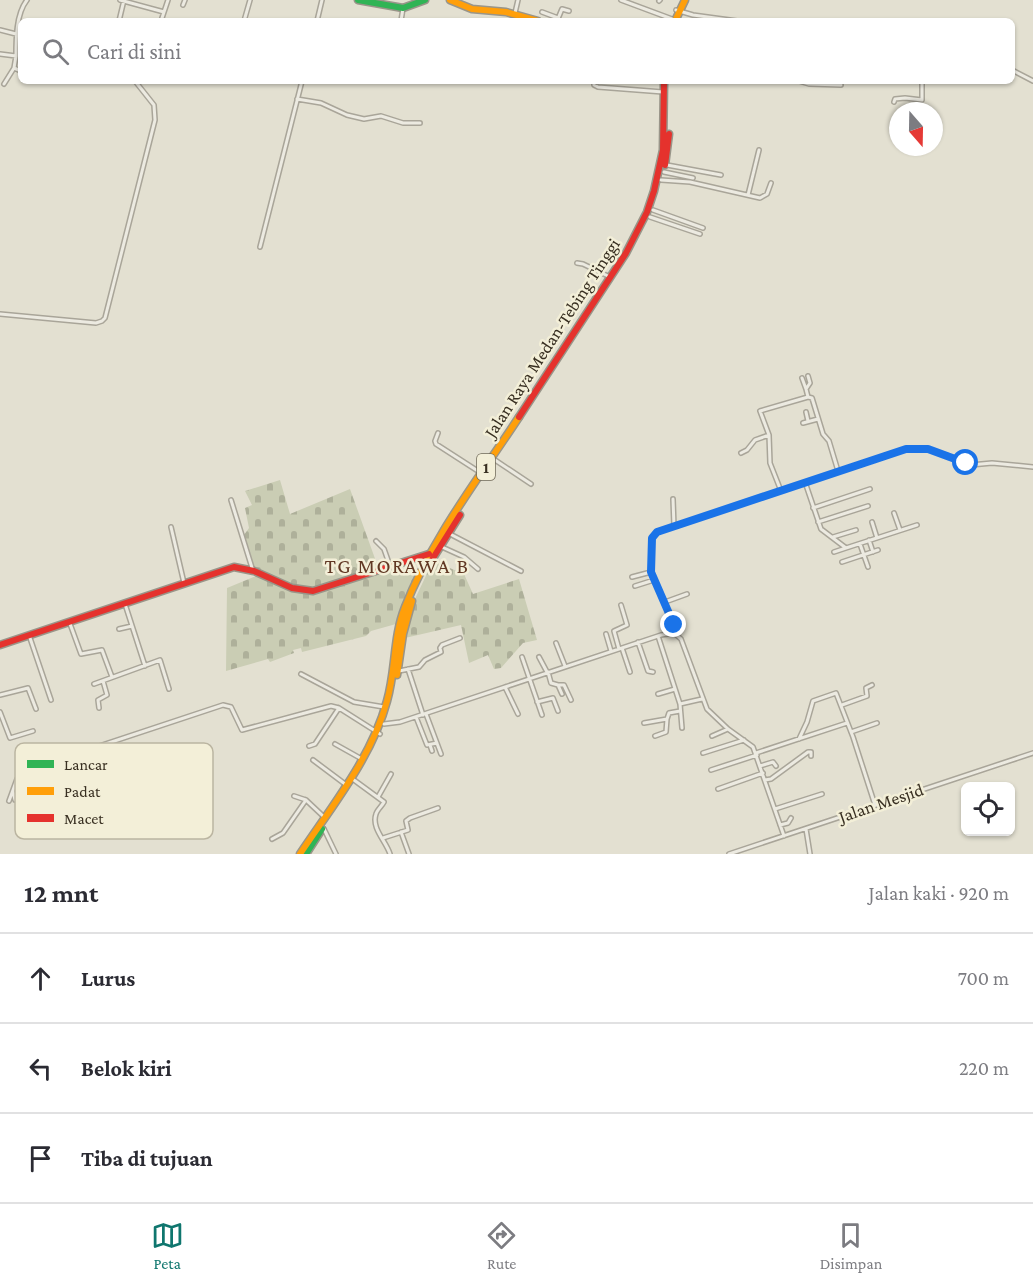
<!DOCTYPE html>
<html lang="id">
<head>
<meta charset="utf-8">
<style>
	:root { --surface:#fff; --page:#f7f7f7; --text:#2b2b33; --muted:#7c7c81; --line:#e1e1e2; --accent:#0f766e }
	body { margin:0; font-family:"Crimson Pro",serif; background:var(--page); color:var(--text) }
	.controls { position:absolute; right:18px; bottom:18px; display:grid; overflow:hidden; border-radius:9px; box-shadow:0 2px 4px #0004 }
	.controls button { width:54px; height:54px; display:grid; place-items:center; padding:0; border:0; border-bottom:2px solid var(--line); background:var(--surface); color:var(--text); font:30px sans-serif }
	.compass { position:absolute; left:889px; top:102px; width:54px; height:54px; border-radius:50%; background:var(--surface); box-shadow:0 2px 4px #0004; rotate:160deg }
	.stop { position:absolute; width:18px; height:18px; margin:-14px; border:4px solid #1a73e8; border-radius:50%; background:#fff }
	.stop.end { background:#1a73e8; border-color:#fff; box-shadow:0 2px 6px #0008 }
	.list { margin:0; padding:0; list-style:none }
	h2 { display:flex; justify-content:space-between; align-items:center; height:78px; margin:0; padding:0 24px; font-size:26px }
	h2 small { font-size:20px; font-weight:400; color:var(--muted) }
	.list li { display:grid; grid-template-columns:39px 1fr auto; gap:18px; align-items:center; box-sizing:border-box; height:90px; padding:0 24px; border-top:2px solid var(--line) }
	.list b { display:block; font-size:22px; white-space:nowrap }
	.list em { font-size:20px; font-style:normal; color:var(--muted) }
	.icon { flex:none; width:33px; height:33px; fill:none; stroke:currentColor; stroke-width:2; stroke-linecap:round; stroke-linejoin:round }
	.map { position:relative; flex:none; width:1033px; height:854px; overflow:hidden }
	.search { position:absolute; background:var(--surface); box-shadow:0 2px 4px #0004; left:18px; right:18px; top:18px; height:66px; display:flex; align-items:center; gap:15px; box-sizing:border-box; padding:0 21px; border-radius:9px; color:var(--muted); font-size:22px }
	.sheet { height:348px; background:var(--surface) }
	nav { display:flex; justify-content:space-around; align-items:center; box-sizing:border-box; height:84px; border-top:2px solid var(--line); background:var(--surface); font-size:16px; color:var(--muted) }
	nav a { display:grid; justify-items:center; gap:3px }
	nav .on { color:var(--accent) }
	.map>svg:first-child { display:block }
</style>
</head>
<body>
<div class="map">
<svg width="1033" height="854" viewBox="0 0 1033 854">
	<defs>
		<pattern id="cemetery-stones" width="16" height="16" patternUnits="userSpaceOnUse" patternTransform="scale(1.5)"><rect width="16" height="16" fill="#cacdb4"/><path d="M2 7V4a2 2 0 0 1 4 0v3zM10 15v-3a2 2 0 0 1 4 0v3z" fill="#aeb09a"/></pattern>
	</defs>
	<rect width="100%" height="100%" fill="#e3e0d1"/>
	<path fill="url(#cemetery-stones)" d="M280,480l10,34 60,-25 28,78 37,8 -19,49 -25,7 -5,5 -64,16 -1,-4 -8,2 1,3 -24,9 -2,-3 -42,12 1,-83 29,-12 -12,-41 5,-7 -4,-20 7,-3 -7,-14z
		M433,561l31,13 9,20 46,-15 18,61 -14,3 -22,25 -7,1 -6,-14 -19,8 -8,-38 -56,13 8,-35z"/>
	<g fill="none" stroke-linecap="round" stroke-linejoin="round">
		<g stroke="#a9a599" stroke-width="6">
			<path id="street" d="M120,0l44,12
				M621,0l51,19
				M659,1l1,-1
				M183,5l2,-5
				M676,10l17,5 44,6
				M542,12l16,6
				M515,13l3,-13
				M119,21l5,-21
				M161,21l7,-21
				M244,21l6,-21
				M317,21l5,-21
				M401,21l2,-13
				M557,21l5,-12 7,2
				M0,30l16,4
				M0,54l16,2c0,-17 0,-42 11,-56
				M14,68l7,3
				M1012,70l21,11
				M594,81v4l4,2 65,5
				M799,81l10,3 32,1
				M4,84l10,-16 2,-12
				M297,99l24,4 26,12 17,4 17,-3 22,7h17
				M894,102l1,-3 10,-1 17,2v-19
				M667,165l54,10
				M664,172l29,6
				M661,180l29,2 70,16 7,-4 4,-11
				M748,195l11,-45
				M653,210l50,18
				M650,217l50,17
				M260,247l42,-166
				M577,263l6,1 27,13
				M0,314l96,9 6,-2 3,-3 50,-198 -1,-15 -19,-24
				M808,376l2,7 -4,6 2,8
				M802,378l4,11
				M806,412l2,9
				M803,423l15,-4
				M438,433l-3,8 1,3 45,29
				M741,453l6,-3 8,-10 14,-5
				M495,460l36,24
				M805,482l16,47 25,19 71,-23
				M781,491l-11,-28 -1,-28 -9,-24 48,-14 4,1 11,36 6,7 9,30
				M673,499l1,27
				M231,500l22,71
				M813,508l57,-19
				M894,513l6,17
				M818,522l50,-16
				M872,522l5,16
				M171,527l13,56
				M450,534l71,37
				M833,537l23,-7
				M869,540l4,12
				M376,541l8,8 6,17
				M860,544l8,23
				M442,547l22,10 14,12
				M834,552l12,-4
				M842,562l36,-12
				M632,577l19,-5
				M635,586l19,-6
				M665,602l22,-8
				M125,604l20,62
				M69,621l12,33 21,-4 10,27
				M119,629l13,-3
				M673,632v-10l-22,-50 1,-34 5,-6 249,-83h22l43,16 21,-2 41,4
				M606,634l5,17
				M29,635l22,65
				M658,636l22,68 2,24
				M638,642l10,29 5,1
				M556,643l9,23
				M622,648l8,24
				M619,649l-5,-18 13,-6 -6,-20
				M522,657l20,58
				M539,657l8,15
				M408,669l15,46
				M399,671l20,-4 6,-7 16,-8 -1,-4 2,-3 18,-7
				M548,672l3,11 7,2 4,9
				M301,674l53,28 30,5
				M94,684l66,-24 9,29
				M559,685h5l7,15
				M505,687l13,27
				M658,694l17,-5
				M0,695l28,-7 8,21
				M537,702l16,-4 5,13
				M680,704l22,-5
				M842,705l25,-9 -1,-8 6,-3
				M99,708l-1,-8 9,-5 -4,-14
				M0,712l10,26 23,-7
				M426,714l15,40
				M416,717l11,28 10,-2
				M644,723l23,-4 2,-6 11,-2
				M384,724l16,-2 261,-87 13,-2 7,6 26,70 21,20 25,18 31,89
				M851,732l26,-9
				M655,736l11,-4 1,-13
				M712,736l16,-7
				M799,739l8,-17 6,-21 23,-8 17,44 22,68
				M335,744l25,14
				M430,745l2,6
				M309,746l6,-2 24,-36
				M703,753l41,-13
				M756,753l91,-30
				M313,760l32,24
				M760,766l13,-4 3,4
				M711,770l46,-15
				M354,780l30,22c-2,4 -7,8 -8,12 -5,14 10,27 14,40
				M765,780l6,-1 37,-27h3v4
				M718,789l45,-16
				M13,792l2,8
				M294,796l12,4
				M378,797l13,-23
				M9,801l8,-22 10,-9 196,-65 8,2 11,23 89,-24 8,2 41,26
				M775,809l47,-15
				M780,825l8,-2 3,-5
				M324,829l12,25
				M806,829l4,25
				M401,832l8,22
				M383,838l25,-8 -2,-9 4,-3 28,-10
				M272,839l11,-6 23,-33 17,16
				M729,854l304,-101"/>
		</g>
		<g stroke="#999589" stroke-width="9">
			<path id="fast" d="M358,0l45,8 22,-8
				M306,854l16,-25"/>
		</g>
		<g stroke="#999589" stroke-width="9">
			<path id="slow" d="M450,0l22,9 34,3 32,9
				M675,21l10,-21
				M397,675l6,-41 9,-33
				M300,854c32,-48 72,-97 87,-153 9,-31 6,-64 18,-94 27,-69 74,-129 114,-190"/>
		</g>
		<g stroke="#999589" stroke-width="9">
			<path id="jam" d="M665,165l4,-31
				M519,417l107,-164 21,-41 7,-21 9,-41 1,-69
				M428,566l32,-51
				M0,645l234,-78 20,4 38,17 21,3 116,-37"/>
		</g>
		<use href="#street" stroke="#eceae1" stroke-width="3"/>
		<use href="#fast" stroke="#30b455" stroke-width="6"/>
		<use href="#slow" stroke="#ff9f0a" stroke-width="6"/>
		<use href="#jam" stroke="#e5322d" stroke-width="6"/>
	</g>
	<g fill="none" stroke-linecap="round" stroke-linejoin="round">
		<path stroke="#1a73e8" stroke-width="8" d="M674,625l-23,-53 1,-34 5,-6 249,-83h22l38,14"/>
	</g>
	<g text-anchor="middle" stroke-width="5" stroke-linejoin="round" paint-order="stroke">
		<rect fill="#f3efd8" stroke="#706958" stroke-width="1.5" x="477" y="454" width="18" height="26" rx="4.5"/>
		<g font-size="16" font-weight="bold" fill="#382f21">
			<text x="486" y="473">1</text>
		</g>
		<g font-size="18" fill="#382f21" stroke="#f3efd8">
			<text transform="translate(552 338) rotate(-57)" y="6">Jalan Raya Medan-Tebing Tinggi</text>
			<text transform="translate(881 803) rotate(-19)" y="6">Jalan Mesjid</text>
		</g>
		<g font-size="21" letter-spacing="1.5" fill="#613824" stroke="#f3efd8">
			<text x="397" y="573">TG MORAWA B</text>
		</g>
	</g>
	<rect x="15" y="743" width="198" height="96" rx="9" fill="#f3efd8" stroke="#bbb5a1" stroke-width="1.5"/>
	<rect x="27" y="760" width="27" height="8" fill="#30b455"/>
	<rect x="27" y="787" width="27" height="8" fill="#ff9f0a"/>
	<rect x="27" y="814" width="27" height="8" fill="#e5322d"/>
	<g font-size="16" fill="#382f21">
		<text x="64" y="770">Lancar</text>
		<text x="64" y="797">Padat</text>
		<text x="64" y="824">Macet</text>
	</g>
</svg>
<div class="controls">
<button><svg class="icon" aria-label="locate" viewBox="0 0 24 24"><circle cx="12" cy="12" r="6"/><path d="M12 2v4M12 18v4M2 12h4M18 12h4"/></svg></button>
</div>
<svg class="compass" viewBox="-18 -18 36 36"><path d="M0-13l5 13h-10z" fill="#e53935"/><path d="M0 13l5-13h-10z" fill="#7c7c81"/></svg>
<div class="stop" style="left:966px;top:463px"></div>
<div class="stop end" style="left:674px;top:625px"></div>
<div class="search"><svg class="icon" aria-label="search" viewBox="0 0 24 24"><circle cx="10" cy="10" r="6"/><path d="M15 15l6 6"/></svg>Cari di sini</div>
</div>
<section class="sheet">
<h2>12 mnt<small>Jalan kaki · 920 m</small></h2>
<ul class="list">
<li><svg class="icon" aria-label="ahead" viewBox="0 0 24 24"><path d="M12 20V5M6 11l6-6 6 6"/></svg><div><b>Lurus</b></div><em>700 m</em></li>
<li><svg class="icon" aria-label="left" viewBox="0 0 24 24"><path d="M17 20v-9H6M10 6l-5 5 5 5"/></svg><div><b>Belok kiri</b></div><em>220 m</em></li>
<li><svg class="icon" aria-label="arrive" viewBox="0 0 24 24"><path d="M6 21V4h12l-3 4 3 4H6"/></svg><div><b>Tiba di tujuan</b></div></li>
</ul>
</section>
<nav>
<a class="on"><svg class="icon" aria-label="map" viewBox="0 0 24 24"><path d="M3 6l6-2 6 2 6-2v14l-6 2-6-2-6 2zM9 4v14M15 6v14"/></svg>Peta</a>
<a><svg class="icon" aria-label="directions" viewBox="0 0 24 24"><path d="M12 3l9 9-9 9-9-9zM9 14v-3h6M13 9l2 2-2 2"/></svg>Rute</a>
<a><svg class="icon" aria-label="saved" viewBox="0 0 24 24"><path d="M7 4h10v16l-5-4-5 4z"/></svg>Disimpan</a>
</nav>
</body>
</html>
